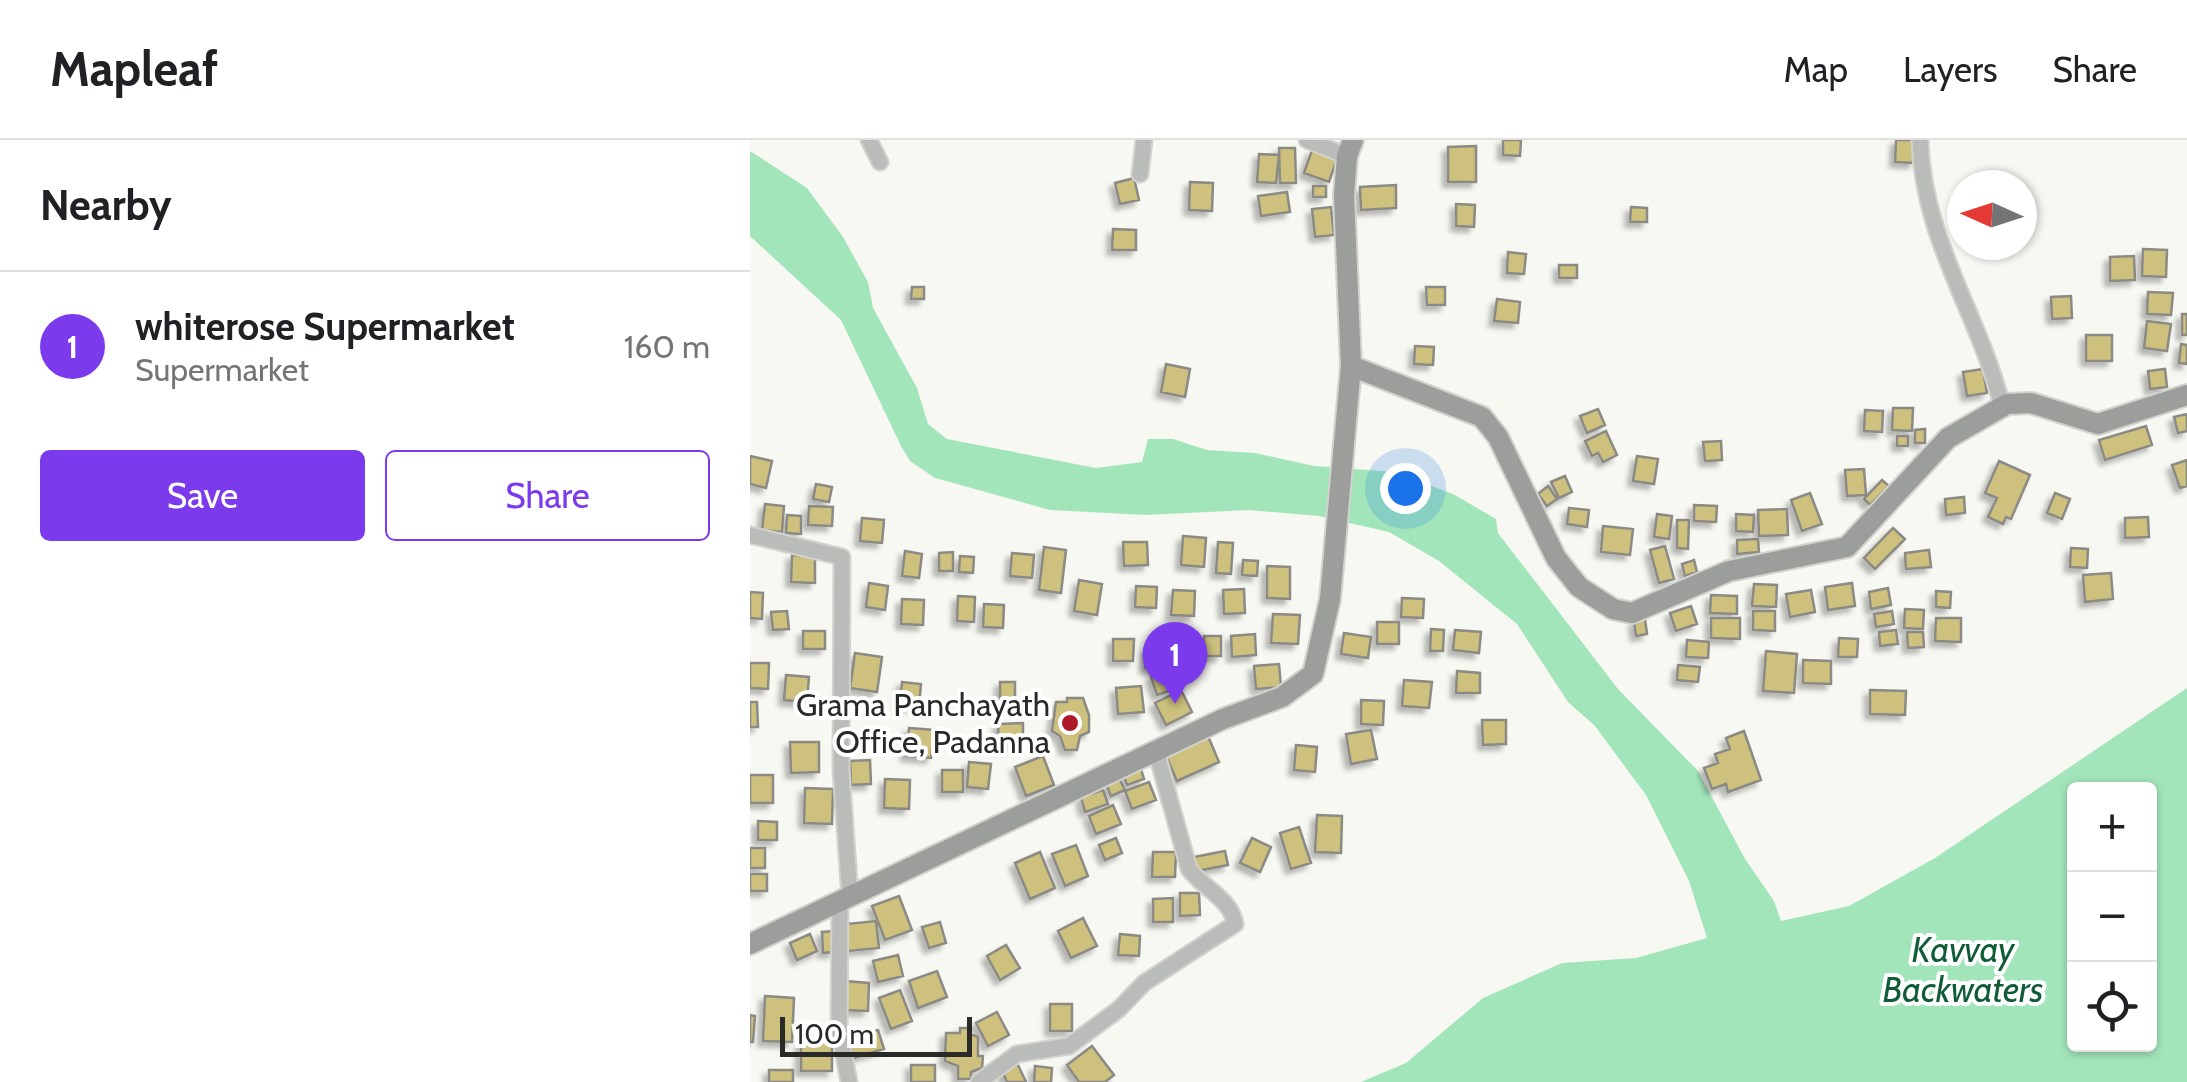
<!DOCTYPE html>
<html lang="en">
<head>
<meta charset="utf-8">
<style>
	:root { --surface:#fff; --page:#f2f2f2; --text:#202124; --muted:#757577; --line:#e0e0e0; --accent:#7c3aed }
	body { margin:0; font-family:Cabin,sans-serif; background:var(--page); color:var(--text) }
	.controls { position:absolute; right:30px; bottom:30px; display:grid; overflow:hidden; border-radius:10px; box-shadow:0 2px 8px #0004 }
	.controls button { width:90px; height:90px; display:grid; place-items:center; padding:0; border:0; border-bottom:2px solid var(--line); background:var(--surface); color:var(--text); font:50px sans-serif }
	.compass { position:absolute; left:1197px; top:30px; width:90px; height:90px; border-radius:50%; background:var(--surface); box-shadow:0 2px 8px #0004; rotate:273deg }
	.scale { position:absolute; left:30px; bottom:25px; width:192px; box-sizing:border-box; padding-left:10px; border:5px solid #292a28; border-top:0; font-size:28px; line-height:35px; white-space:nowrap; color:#292a28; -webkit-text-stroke:8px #fff; paint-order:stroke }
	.you { position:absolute; left:655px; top:348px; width:35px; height:35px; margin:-25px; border:8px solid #fff; border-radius:50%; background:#1a73e8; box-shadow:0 0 0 15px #1a73e833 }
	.badge { display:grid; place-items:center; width:65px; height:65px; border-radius:50%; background:var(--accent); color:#fff; font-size:32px; font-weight:700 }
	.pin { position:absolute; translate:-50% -82px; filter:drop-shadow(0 2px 5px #0008) }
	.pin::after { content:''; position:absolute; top:52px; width:35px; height:30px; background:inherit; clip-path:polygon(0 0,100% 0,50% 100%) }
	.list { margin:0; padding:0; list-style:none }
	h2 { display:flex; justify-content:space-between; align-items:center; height:130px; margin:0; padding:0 40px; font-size:42px }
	h2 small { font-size:32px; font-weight:400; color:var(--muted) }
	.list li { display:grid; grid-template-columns:65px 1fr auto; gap:30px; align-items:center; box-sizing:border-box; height:150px; padding:0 40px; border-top:2px solid var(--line) }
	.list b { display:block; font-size:38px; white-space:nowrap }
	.list p { margin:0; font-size:32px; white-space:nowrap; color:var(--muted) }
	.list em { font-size:32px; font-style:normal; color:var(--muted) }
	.actions { display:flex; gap:20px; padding:30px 40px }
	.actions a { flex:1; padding:22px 0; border:2px solid var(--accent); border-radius:10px; text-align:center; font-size:35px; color:var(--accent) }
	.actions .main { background:var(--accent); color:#fff }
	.icon { flex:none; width:55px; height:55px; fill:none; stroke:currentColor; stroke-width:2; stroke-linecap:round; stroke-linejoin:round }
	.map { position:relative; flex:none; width:1437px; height:942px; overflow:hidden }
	header { display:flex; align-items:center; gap:60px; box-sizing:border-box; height:140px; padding:0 50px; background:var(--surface); border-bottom:2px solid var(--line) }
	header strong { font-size:48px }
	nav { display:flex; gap:55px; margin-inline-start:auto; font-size:35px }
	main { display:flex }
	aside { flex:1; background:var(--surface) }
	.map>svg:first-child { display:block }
</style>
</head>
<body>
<header>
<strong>Mapleaf</strong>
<nav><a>Map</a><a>Layers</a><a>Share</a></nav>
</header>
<main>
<aside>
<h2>Nearby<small></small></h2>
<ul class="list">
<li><span class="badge">1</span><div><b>whiterose Supermarket</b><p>Supermarket</p></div><em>160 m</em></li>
</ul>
<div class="actions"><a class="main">Save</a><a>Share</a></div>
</aside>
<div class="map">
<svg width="1437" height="942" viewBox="0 0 1437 942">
	<defs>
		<filter id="shadow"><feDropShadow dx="-5" dy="5" stdDeviation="2.5" flood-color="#0004"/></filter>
	</defs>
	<rect width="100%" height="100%" fill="#f7f8f2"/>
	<path fill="#a3e5bb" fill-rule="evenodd" d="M0,11l57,37 36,49 25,45 5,26 44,80 11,36 19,15 149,29 46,-6 6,-23h25l34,11 48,3 59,13 80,6 59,22 43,25 2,14 120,156 80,82 47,88 29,42 7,20 68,-15 86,-48 252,-170v394h-826l45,-19 77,-65 79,-35 74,-5 71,-20 -18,-57 -43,-86 -51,-69 -27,-24 -51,-78 -78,-63 -50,-29 -70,-16 -70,-6 -103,5 -96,-5 -115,-32 -25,-17 -9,-15 -60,-126 -91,-84zM1324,650h76v254h-76z"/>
	<path fill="#cdc17d" stroke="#8b8a85" stroke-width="2.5" filter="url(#shadow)" d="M753,0h18l-1,16 -17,-1z
		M1146,0h19l-1,23 -19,-1z
		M726,6v36h-28v-35z
		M529,8h16l1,35h-16z
		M562,10l25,9 -8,23 -25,-9z
		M509,14l20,1 -3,28 -19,-1z
		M384,38l5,22 -19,4 -5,-21z
		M440,42l23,1 -1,28 -23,-1z
		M646,45v23l-35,2 -1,-23z
		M563,46h13v11h-13z
		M537,52l3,20 -29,4 -3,-20z
		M706,64l19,1 -1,22 -18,-1z
		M581,67l3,28 -19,2 -3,-28z
		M881,67l16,1v14h-17z
		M363,89l23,1v20h-24z
		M1393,109l24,1 -1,27 -24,-1z
		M758,112l18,2 -2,20 -17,-1z
		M1384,116l1,24 -25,1v-24z
		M809,125h18v13h-18z
		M162,147h12v12h-13z
		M676,147h19v18h-18z
		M1398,152l25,1 -2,22 -24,-1z
		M1321,156l1,22 -20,1 -1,-22z
		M747,159l23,3 -2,21 -24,-2z
		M1432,174h5v21h-5z
		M1397,181l24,3 -4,27 -23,-3z
		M1336,195h26v26h-26z
		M1431,204l6,1v19l-8,-1z
		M665,206l19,1 -1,18 -19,-1z
		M416,224l24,5 -5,28 -24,-5z
		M1233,229l4,24 -20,3 -4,-24z
		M1415,229l2,18 -17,2 -2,-18z
		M1143,268h20l-1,23 -20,-1z
		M848,269l7,16 -18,8 -7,-17z
		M1115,270l18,1 -1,21 -18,-1z
		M1437,274v17l-9,2 -4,-16z
		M1396,286l6,19 -47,15 -6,-20z
		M1175,289v14h-10v-13z
		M856,291l11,24 -14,7 -5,-9 -6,3 -7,-15z
		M1147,296h11v10h-11z
		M971,301l1,19 -17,1 -2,-19z
		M0,316l22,5 -6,27 -16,-4z
		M887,316l21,3 -4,25 -21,-3z
		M1437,320v26l-7,2 -8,-23z
		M1249,321l31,14 -19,44 -5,-2 -3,7 -15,-7 9,-19 -12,-5z
		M1114,329l2,26 -19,1 -2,-26z
		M815,336l7,16 -13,6 -8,-16z
		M1132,340l7,6 -19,19 -6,-6z
		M66,344l16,3 -3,15 -16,-3z
		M798,346l9,13 -10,7 -9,-12z
		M1060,353l12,31 -20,7 -11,-31z
		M1305,353l15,6 -8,20 -15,-6z
		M1214,357l1,16 -19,2 -1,-16z
		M15,364l19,2 -2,26 -20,-2z
		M944,365l23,1 -1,16 -22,-1z
		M59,366l24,1 -1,19 -24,-1z
		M819,368l20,2 -2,17 -20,-3z
		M1037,369l1,26 -29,1 -1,-26z
		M907,374l15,2 -3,23 -15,-2z
		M986,374l18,1 -1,17 -17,-1z
		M37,375l14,1v18l-15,-1z
		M1398,377l1,20 -24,1v-20z
		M112,378l22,2 -2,23 -22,-2z
		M927,380h12l-1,29 -11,-1z
		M853,386l30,3 -3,26 -29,-3z
		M1143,388l12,11 -30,30 -11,-11z
		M433,396l23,2 -2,29 -23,-2z
		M1008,399l1,13 -22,2v-14z
		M373,402h24l1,23 -24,1z
		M468,402l15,1 -2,31 -15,-1z
		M915,406l9,33 -15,4 -9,-33z
		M294,407l22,3 -5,43 -22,-3z
		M1321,408l17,1 -1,19 -17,-1z
		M1179,410l2,17 -25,2 -1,-16z
		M155,411l17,3 -3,24 -17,-2z
		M203,412v19h-14v-18z
		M262,413l22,2 -2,23 -22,-2z
		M42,415l23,1v27l-24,-1z
		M210,416l14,1 -1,16 -14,-1z
		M493,420l15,1 -1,15 -15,-1z
		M944,420l3,12 -12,4 -3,-12z
		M517,426l23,1v32l-23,-1z
		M1361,433l2,26 -28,3 -2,-27z
		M329,440l23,4 -5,31 -23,-4z
		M119,443l19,3 -3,24 -19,-3z
		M1102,443l3,23 -27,4 -3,-23z
		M1004,444l23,1 -1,22 -24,-1z
		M386,446l21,1 -1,21 -21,-1z
		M1138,448l3,17 -20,4 -2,-17z
		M494,449l1,24 -21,1 -1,-24z
		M423,450l22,1 -1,25 -23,-1z
		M1061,450l4,22 -25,5 -4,-23z
		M1186,451l15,1 -1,16 -14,-1z
		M0,452l13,1 -1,26 -12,-1z
		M961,455l26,1v18l-27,-1z
		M208,456l17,1 -1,25 -17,-1z
		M652,458l22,1 -1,19 -22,-1z
		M152,459l22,1 -1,25 -22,-1z
		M234,464l20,1 -1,23 -20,-1z
		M941,466l6,18 -21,7 -6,-18z
		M1155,469l19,1 -1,19 -19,-1z
		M37,471l2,18 -16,1 -2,-18z
		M1003,471h22v20l-22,-1z
		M1142,471l2,13 -18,3 -2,-13z
		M523,474l27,1 -2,29 -27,-1z
		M961,478h29v21l-29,-1z
		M1186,478h25v24l-26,-1z
		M895,479l2,15 -11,2 -2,-15z
		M627,482h22v22h-22z
		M681,489l13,1 -1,21h-13z
		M705,490l26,2 -2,21 -26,-3z
		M1146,490l2,14 -18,2 -1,-14z
		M53,491h22v18h-22z
		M1157,492h16l1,15 -16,1z
		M594,493l27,4 -3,21 -27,-4z
		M505,494l1,21 -24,2 -1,-21z
		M454,496h17v20h-17z
		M1089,498l19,1 -1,18h-19z
		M363,499h21l-1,22h-20z
		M937,500l22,2 -1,16 -22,-1z
		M397,508l26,1 -1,21 -27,-2z
		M1016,511l31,3 -3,39 -31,-2z
		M105,513l27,4 -5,35 -27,-4z
		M1053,520l28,1v23l-28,-1z
		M0,523h19l-1,26 -18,-1z
		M529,524l2,23 -25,2 -2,-23z
		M928,525l22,2 -2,15 -21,-2z
		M707,531l23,2v20h-24z
		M416,532l6,18 -15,5 -6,-18z
		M36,535l23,2 -2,25 -23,-2z
		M654,540l28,2 -3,26 -27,-2z
		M152,542l19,2 -2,22 -19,-1z
		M250,542h15v18h-15z
		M391,546l3,26 -26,2 -2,-26z
		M431,550l11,22 -26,13 -11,-22z
		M1120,550l36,1 -1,24 -35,-1z
		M317,558h16l6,17v17l-9,4 -3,14h-12l-5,-14 -8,-5 4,-29h11z
		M611,560l23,1 -1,24 -22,-1z
		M0,562h7l1,25h-8z
		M732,580h24v24l-23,1z
		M273,583v23l-24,1 -1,-23z
		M159,588l25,2 -3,28 -25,-2z
		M621,590l6,29 -26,5 -5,-30z
		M994,591l17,49 -33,12 -2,-8 -14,5 -8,-21 14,-5 -3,-9 15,-5 -4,-11z
		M458,596l11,26 -42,19 -11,-25z
		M40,602h29v30l-28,1z
		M546,605l21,2 -2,25 -21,-2z
		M293,616l11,29 -28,11 -11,-29z
		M120,620l1,24 -20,1 -1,-24z
		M219,622l22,2 -3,25 -21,-2z
		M390,626l4,13 -17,6 -4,-12z
		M192,630h21v22h-21z
		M0,635h23v28h-23z
		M369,638l6,12 -14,6 -5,-12z
		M135,639l25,1 -1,29 -25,-1z
		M399,642l7,18 -24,9 -7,-18z
		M55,648l28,1 -1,35 -28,-1z
		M353,650l5,14 -23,8 -4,-15z
		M363,665l8,19 -25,10 -7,-18z
		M567,675l25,1 -1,37 -26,-1z
		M8,681l19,1v18h-19z
		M549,687l12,36 -20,6 -11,-36z
		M366,698l6,15 -17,7 -6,-15z
		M502,698l19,9 -11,25 -20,-9z
		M326,705l12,31 -23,10 -13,-32z
		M0,708h15v20h-15z
		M475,711l3,14 -31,6 -3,-14z
		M290,712l15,36 -25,11 -15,-36z
		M403,712h23l-1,25h-23z
		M0,734h17v17h-17z
		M430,753h19l1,22 -20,1z
		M149,756l13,34 -27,10 -13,-34z
		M423,758v24h-20v-23z
		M333,778l14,28 -26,12 -13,-27z
		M126,781l3,27 -31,3 -2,-27z
		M190,782l6,21 -17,5 -7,-21z
		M83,791l1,21 -11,1 -1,-21z
		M60,794l7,17 -20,9 -7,-17z
		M370,794l20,2 -1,20 -21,-1z
		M256,805l14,23 -20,12 -13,-24z
		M148,815l5,21 -25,6 -5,-21z
		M187,831l10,26 -29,11 -9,-27z
		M95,841l24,2 -1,28 -24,-1z
		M150,850l12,31 -21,8 -12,-31z
		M15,856l29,2 -2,44 -29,-1z
		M300,864h22v27h-22z
		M247,872l12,23 -21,11 -12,-23z
		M0,875l5,1 -2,26h-3z
		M210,888h11v6l7,3v19h5l-1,12 -11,4v7h-13v-13l-13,-5 1,-28h14z
		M128,890l6,19 -30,9 -6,-19z
		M51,902h31v29h-31z
		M342,906l22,29 -9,7h-26l-12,-17z
		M267,923l9,19h-19l-5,-11z
		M161,925h24v17h-24z
		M285,926l17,2 -1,14h-17z
		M19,930h24v12h-24z"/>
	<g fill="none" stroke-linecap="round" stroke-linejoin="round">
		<g stroke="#d2d3ce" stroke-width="19">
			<path id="street" d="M119,0l11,22
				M557,0l40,16
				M1170,0c3,101 58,171 82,266
				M390,34l4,-34
				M0,395l92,22 -1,213 9,127
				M90,761l-1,128 10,53
				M229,942l38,-28 52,-8 50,-37 25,-26 91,-59c-3,-24 -32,-36 -46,-55l-33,-118"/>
		</g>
		<g stroke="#d2d3ce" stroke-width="24">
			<path id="secondary" d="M601,226l131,51 16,20 58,121 23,29 34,22 19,4 97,-42 118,-24 101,-109 59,-34 24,-1 67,21 89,-29
				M0,804l473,-225 59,-22 31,-23 17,-75 21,-233 -7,-171 3,-39 6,-16"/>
		</g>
		<use href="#street" stroke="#babcb9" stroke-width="15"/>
		<use href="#secondary" stroke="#9c9e9b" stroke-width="20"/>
	</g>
	<circle fill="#ad1927" stroke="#fff" stroke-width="4" cx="320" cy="583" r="10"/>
	<g text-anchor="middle" stroke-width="8" stroke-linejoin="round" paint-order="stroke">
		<g font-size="32" fill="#292a28" stroke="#fff" text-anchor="end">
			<text x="300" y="576">Grama Panchayath<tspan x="300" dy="37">Office, Padanna</tspan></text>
		</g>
		<g font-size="35" font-style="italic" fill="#0f5c37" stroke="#fff">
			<text x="1213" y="822">Kavvay<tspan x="1213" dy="40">Backwaters</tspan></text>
		</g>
	</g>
</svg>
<div class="controls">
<button>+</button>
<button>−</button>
<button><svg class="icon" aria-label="locate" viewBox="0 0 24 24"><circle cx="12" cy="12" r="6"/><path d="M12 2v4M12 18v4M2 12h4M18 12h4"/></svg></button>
</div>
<svg class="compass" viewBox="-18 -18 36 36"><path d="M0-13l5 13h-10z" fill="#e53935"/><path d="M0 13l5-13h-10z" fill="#757577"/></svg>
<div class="scale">100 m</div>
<div class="you"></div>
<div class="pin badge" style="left:425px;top:564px">1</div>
</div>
</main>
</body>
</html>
